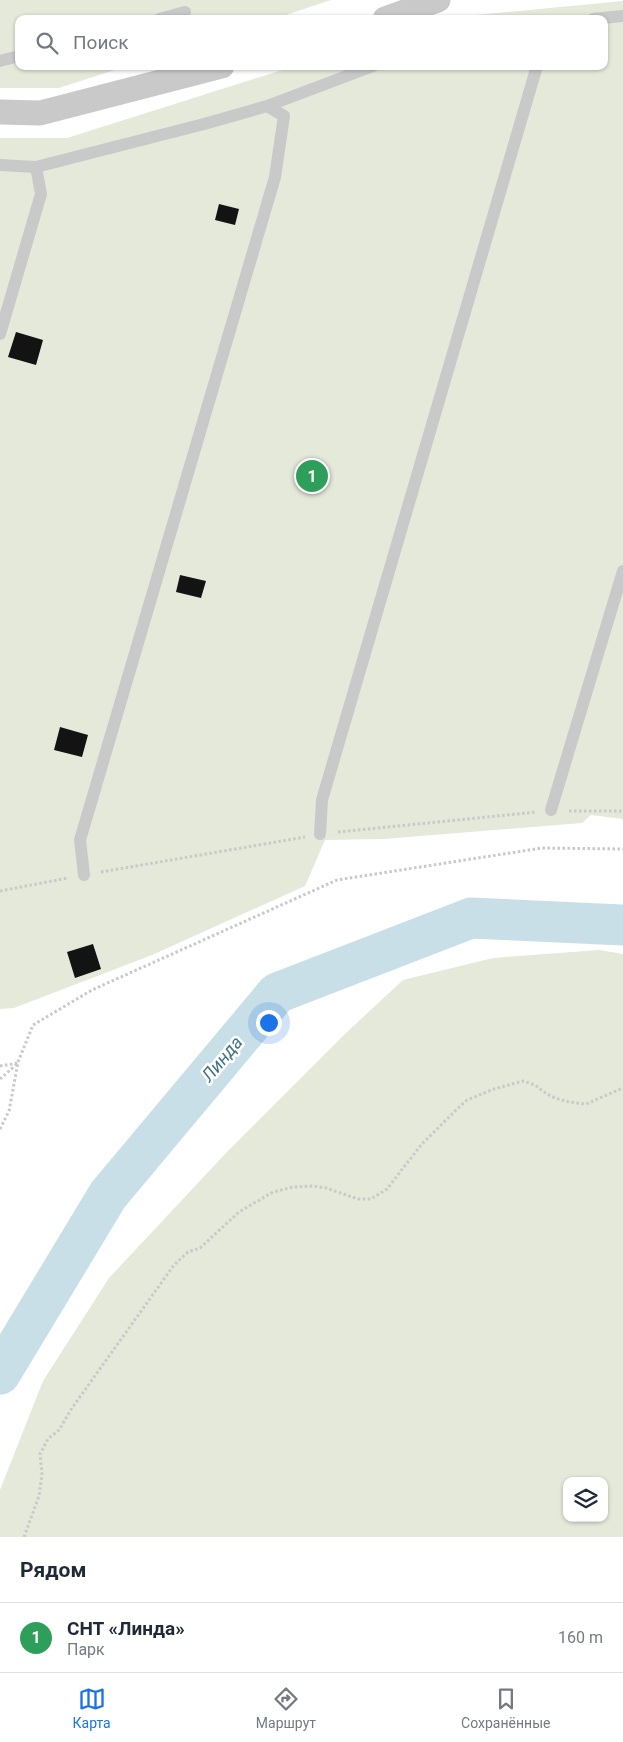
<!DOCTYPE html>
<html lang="ru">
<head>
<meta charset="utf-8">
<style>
	:root { --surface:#fff; --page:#f6f6f7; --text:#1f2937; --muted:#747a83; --line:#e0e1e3; --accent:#1a73e8 }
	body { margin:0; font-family:Roboto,sans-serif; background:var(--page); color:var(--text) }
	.controls { position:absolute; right:15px; bottom:15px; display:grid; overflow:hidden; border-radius:10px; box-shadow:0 1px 4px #0004 }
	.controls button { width:45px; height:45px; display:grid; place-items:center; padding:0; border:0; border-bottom:1px solid var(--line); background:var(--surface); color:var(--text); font:25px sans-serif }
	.you { position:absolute; left:268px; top:1022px; width:18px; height:18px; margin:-12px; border:4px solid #fff; border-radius:50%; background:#1a73e8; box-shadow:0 0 0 8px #1a73e833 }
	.badge { display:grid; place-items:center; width:32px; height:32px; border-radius:50%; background:var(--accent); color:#fff; font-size:16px; font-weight:700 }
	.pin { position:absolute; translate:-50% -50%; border:2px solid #fff; box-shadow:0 1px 5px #0006 }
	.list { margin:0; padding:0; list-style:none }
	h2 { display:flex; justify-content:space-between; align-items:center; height:65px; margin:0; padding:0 20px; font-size:21px }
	h2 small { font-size:16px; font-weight:400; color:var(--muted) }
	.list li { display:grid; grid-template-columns:32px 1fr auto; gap:15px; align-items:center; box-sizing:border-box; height:70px; padding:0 20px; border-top:1px solid var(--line) }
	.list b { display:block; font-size:19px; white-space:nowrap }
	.list p { margin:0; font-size:16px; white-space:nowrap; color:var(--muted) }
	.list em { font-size:16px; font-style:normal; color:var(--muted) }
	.icon { flex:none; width:28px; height:28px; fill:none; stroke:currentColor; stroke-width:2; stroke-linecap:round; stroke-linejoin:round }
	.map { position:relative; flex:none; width:623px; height:1537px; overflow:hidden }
	.search { position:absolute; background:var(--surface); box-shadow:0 1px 4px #0004; left:15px; right:15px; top:15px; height:55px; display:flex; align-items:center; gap:12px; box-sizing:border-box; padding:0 18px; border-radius:10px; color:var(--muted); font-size:19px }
	.sheet { height:135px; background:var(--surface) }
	nav { display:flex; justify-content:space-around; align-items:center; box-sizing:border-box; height:70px; border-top:1px solid var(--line); background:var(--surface); font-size:14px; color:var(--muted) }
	nav a { display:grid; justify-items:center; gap:2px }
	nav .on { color:var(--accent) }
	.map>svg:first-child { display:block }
</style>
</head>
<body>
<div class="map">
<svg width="623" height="1537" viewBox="0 0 623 1537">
	<rect width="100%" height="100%" fill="#fff"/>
	<path fill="#e4e9da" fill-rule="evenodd" d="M0,0h331l-57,19h-255v47h108l-68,22h-59z
		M623,1v818l-32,-4 -9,8 -198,16 -59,1 -20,46 -153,69 -138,53 -14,1v-871h67l228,-72h309v-47h-157l7,-2z
		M599,950l24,4v583h-623v-47l43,-109 66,-103 117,-125 121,-121 56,-52 90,-22zM567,1481h37v37h-37z"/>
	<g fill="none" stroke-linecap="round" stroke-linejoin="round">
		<path stroke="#c8dfe8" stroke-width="41" d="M0,1374l108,-179 169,-202 194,-75 152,7"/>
	</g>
	<path fill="#131313" d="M219,204l20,5 -4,16 -20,-5z
		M16,332l27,8 -7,25 -28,-8z
		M180,575l26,6 -5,17 -25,-6z
		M60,727l28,8 -6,22 -28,-7z
		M93,944l8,25 -26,9 -8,-26z"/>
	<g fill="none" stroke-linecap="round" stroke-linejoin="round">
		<path stroke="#c9c9c9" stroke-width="3" stroke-dasharray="2.5 2.5" stroke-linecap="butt" d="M569,811h54
			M338,832l198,-20
			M101,872l204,-35
			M0,891l68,-13
			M0,1066l18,-3
			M0,1079l18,-16
			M0,1129l9,-18 9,-49 15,-37 59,-35 245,-110 205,-32 81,1
			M24,1537l15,-41 3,-22 -2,-20 8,-15 11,-9 13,-22 102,-143 14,-13 12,-4 39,-36 34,-20 20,-5 20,-1 13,2 32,11h13l16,-10 34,-44 33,-33 13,-12 27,-11 29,-8 12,4 12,9 8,4 14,4 17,2 37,-16"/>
		<path stroke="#c9c9c9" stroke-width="12" d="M159,19l26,-7
			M593,19l30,-3
			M0,61l19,-5
			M0,165l36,2 168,-43 63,-18 106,-40
			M0,334l41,-140 -5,-27
			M551,810l72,-239
			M320,834l2,-34 215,-734
			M84,875l-4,-35 195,-663 9,-61 -17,-10"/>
		<path stroke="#c9c9c9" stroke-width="25" d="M385,19l53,-19
			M0,112l40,1 182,-47"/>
	</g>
	<g text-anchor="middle" stroke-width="5" stroke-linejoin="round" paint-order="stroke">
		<g font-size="18" font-style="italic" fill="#417488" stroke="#fff">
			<text transform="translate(222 1059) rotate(-50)" y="6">Линда</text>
		</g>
	</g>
</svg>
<div class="controls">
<button><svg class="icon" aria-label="layers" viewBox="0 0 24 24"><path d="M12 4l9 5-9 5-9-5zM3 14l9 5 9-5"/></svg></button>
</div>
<div class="you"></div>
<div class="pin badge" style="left:312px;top:476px;background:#2e9e5b">1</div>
<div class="search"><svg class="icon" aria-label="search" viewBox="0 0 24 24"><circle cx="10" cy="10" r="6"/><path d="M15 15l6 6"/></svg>Поиск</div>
</div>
<section class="sheet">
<h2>Рядом<small></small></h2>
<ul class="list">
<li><span class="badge" style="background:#2e9e5b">1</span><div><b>СНТ «Линда»</b><p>Парк</p></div><em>160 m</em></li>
</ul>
</section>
<nav>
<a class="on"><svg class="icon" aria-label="map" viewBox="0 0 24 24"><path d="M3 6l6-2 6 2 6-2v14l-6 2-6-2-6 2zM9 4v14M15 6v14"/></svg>Карта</a>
<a><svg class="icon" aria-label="directions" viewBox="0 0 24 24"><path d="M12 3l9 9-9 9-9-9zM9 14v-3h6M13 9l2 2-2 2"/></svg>Маршрут</a>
<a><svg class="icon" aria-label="saved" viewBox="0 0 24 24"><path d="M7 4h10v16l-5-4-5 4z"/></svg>Сохранённые</a>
</nav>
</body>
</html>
